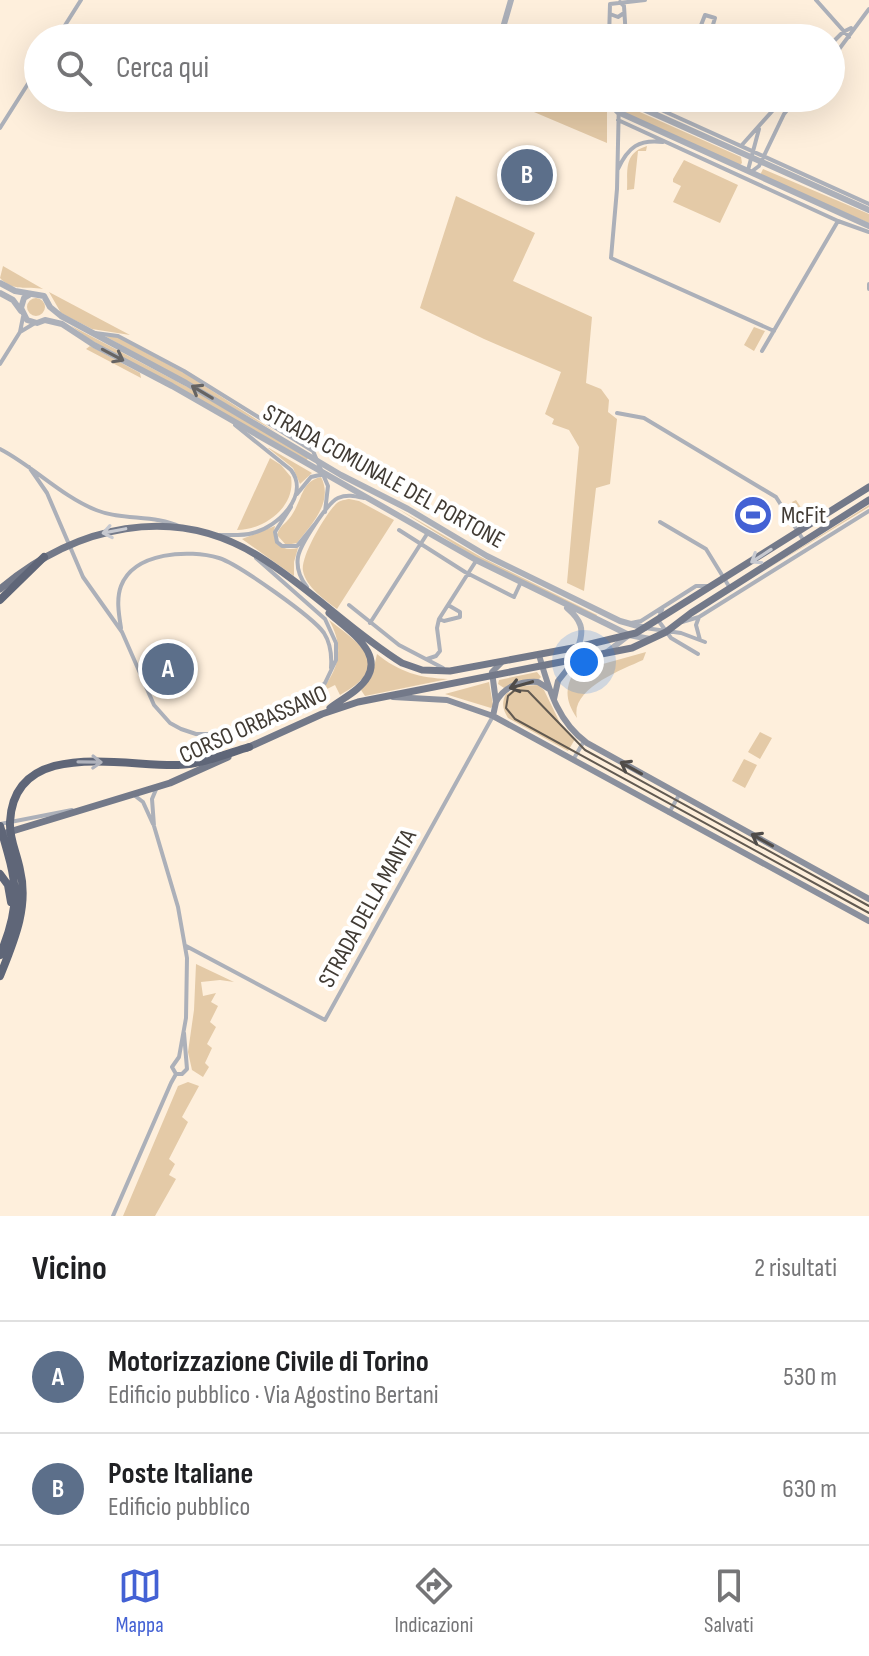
<!DOCTYPE html>
<html lang="it">
<head>
<meta charset="utf-8">
<style>
	:root { --surface:#fff; --page:#f2f2f2; --text:#202124; --muted:#757577; --line:#e0e0e0; --accent:#4361d4 }
	body { margin:0; font-family:"Sofia Sans Condensed",sans-serif; background:var(--page); color:var(--text) }
	.you { position:absolute; left:584px; top:662px; width:28px; height:28px; margin:-20px; border:6px solid #fff; border-radius:50%; background:#1a73e8; box-shadow:0 0 0 12px #1a73e833 }
	.badge { display:grid; place-items:center; width:52px; height:52px; border-radius:50%; background:var(--accent); color:#fff; font-size:26px; font-weight:700 }
	.pin { position:absolute; translate:-50% -50%; border:4px solid #fff; box-shadow:0 2px 8px #0006 }
	.list { margin:0; padding:0; list-style:none }
	h2 { display:flex; justify-content:space-between; align-items:center; height:104px; margin:0; padding:0 32px; font-size:34px }
	h2 small { font-size:26px; font-weight:400; color:var(--muted) }
	.list li { display:grid; grid-template-columns:52px 1fr auto; gap:24px; align-items:center; box-sizing:border-box; height:112px; padding:0 32px; border-top:2px solid var(--line) }
	.list b { display:block; font-size:30px; white-space:nowrap }
	.list p { margin:0; font-size:26px; white-space:nowrap; color:var(--muted) }
	.list em { font-size:26px; font-style:normal; color:var(--muted) }
	.icon { flex:none; width:44px; height:44px; fill:none; stroke:currentColor; stroke-width:2; stroke-linecap:round; stroke-linejoin:round }
	.map { position:relative; flex:none; width:869px; height:1216px; overflow:hidden }
	.search { position:absolute; background:var(--surface); box-shadow:0 8px 32px #0002; left:24px; right:24px; top:24px; height:88px; display:flex; align-items:center; gap:20px; box-sizing:border-box; padding:0 28px; border-radius:44px; color:var(--muted); font-size:30px }
	.sheet { height:328px; background:var(--surface) }
	nav { display:flex; justify-content:space-around; align-items:center; box-sizing:border-box; height:112px; border-top:2px solid var(--line); background:var(--surface); font-size:22px; color:var(--muted) }
	nav a { display:grid; justify-items:center; gap:4px }
	nav .on { color:var(--accent) }
	.map>svg:first-child { display:block }
</style>
</head>
<body>
<div class="map">
<svg width="869" height="1216" viewBox="0 0 869 1216">
	<rect width="100%" height="100%" fill="#feefdc"/>
	<path fill="#e4caa7" d="M501,98h106v45z
		M624,105l117,52 1,6 -2,2 -116,-52 -2,-3z
		M647,146l-1,5h-8l-4,38 -7,1c1,-19 -4,-37 20,-44z
		M684,160l54,25 -18,38 -47,-21 8,-16 -8,-4v-3z
		M763,169l106,45v9l-109,-48z
		M456,196l79,37 -22,48 79,36 -6,66 15,6 8,11 -1,12 9,7 -7,65 -14,4 -12,103 -17,-8 12,-136 -10,-17 -17,-6 2,-5 -9,-5 16,-42 -77,-33 -64,-31z
		M3,266l40,23c-17,-3 -30,3 -43,-11z
		M49,292l81,43 -38,-6 -31,-16z
		M27 307a9 9 0 1 1 18 0a9 9 0 1 1-18 0Z
		M70,325l123,65 115,68 -2,4 -217,-123z
		M754,327l11,4 -11,20 -10,-6z
		M105,336l12,1 69,37 90,58z
		M90,346l50,27 1,5 -55,-29z
		M268,448h1l43,25 -12,11 -7,-16z
		M270,458l11,7 10,12c5,30 -27,53 -54,53z
		M321,477c13,25 -10,48 -24,66l-11,2 -9,-10c3,-11 11,-12 16,-22 9,-14 9,-32 28,-36z
		M349,499l10,2 35,19 -57,89c-12,-9 -31,-22 -34,-38 -3,-14 23,-58 34,-68 4,-3 7,-3 12,-4z
		M796,500l8,12 9,-4 4,6 -17,10 -7,-9 5,-3 -6,-10z
		M869,505v2l-113,69z
		M395,507l86,50 116,58 -1,2 -118,-58z
		M275,526c-4,17 6,26 23,22l-4,14v14l-52,-37z
		M329,620c33,25 64,46 11,75l-5,-10 -16,8c20,-23 26,-45 10,-73z
		M646,652l-3,8c-22,10 -73,29 -66,58 -11,-16 -13,-29 -3,-46z
		M377,654c22,18 43,24 71,25l-83,17 -4,-6 11,-14z
		M537,672l4,5 -2,2 -22,2 -13,7 -6,-4 1,-4z
		M489,682l4,23 -2,3 -46,-14z
		M538,685l6,5 17,35 14,14 -7,12 -60,-33c-5,-8 -7,-15 -2,-24l15,-8z
		M760,732l12,6 -12,21 -12,-7z
		M744,759l13,6 -12,23 -13,-7z
		M196,964l38,18 -14,-2 -19,2 2,14 13,-3 -5,9 7,4 -8,16 6,5 -9,17 5,4 -7,15 4,4 -6,10 -11,-7 -4,-18 6,-42z
		M188,1082l11,4 -17,31 6,5 -19,37 6,5 -6,11 7,4 -21,37h-32l55,-130z"/>
	<g fill="none" stroke-linecap="round" stroke-linejoin="round">
		<path stroke="#acb0b9" stroke-width="4" d="M816,0l33,37
			M620,2l4,4 2,32
			M610,14l8,3 6,-4
			M57,38l24,-38
			M609,38l1,-34 35,-4
			M696,38l9,-23 10,3 -6,20
			M831,44l12,-12 8,-4
			M831,60l38,-51
			M635,98l234,106
			M767,98l21,10
			M619,99l-2,90 -6,69 163,73
			M618,120l220,101 31,11
			M0,128l38,-60
			M741,146l43,-48
			M618,169c10,-22 21,-30 45,-27
			M748,170l11,-41
			M751,172l8,-6 25,-52 13,-16
			M869,284v5
			M20,332l15,-9
			M95,333l23,3 66,35 129,80 15,35 -3,26
			M762,351l76,-130
			M0,364l20,-32 3,-15
			M617,413l27,5 132,79 28,44
			M0,449c33,17 61,47 96,61 27,11 58,4 85,17
			M29,467l18,26 36,84 39,55 32,73 16,18 11,6 15,5h17l18,-4 80,-34 14,-13 11,-23v-17l-11,-24 -69,-61
			M297,494l14,-17 13,-3
			M291,507l-16,25 2,10 5,4h15l18,-22
			M660,522l46,27 24,39
			M399,530l66,42 49,25 7,-15
			M220,535c11,0 23,1 33,-2 25,-6 57,-38 38,-63l-56,-45
			M307,587c-7,-9 -11,-18 -9,-30 2,-12 29,-54 40,-59 9,-4 17,-2 26,0
			M349,605l50,40 44,23
			M448,605l12,7v5l-16,4 -5,-2 37,-58
			M663,607l-5,13 13,18 27,16
			M699,617l-3,8 4,15
			M682,622l17,-5 170,-106
			M370,623l57,-89
			M631,623l10,-2 55,-35h12
			M121,628c-2,-13 -5,-29 0,-42 13,-34 68,-37 98,-28 19,6 94,59 105,75 7,11 8,22 7,35
			M645,628l36,5 24,9
			M427,659l9,-3 4,-5 -3,-23 2,-9
			M573,760l11,-19
			M157,787l-5,12 2,27 24,81 9,51 -1,60 -7,39 -7,10 4,7
			M134,795l9,7 10,22
			M669,813l10,-18
			M0,824l72,-14
			M186,946l139,74 168,-304
			M113,1216l58,-133 5,-9h6l5,-5 -3,-36"/>
		<path stroke="#acb0b9" stroke-width="6" d="M500,38l11,-38
			M612,98l3,11 3,3 251,114
			M619,98l250,112
			M0,283l15,8 29,5 6,11 11,9 125,67 155,92 67,34 79,47 133,65 25,7
			M0,293l13,7 8,11
			M29,295l-5,3 -3,10 6,12 10,3 8,-3 17,4 32,21 78,41 304,174 137,67 16,8 21,4
			M567,608c14,12 18,21 11,39
			M607,652l22,-17"/>
		<path stroke="#8b909d" stroke-width="6" d="M539,655c10,34 18,66 48,88l282,156
			M393,697l54,3 46,16 376,205
			M554,699l4,-18 16,-20
			M496,702c8,-16 25,-21 42,-20l11,7
			M493,716l3,-14 -4,-30 9,-9"/>
		<path stroke="#737989" stroke-width="7" d="M0,589c75,-63 173,-87 260,-32 50,31 92,75 142,106l20,7 28,1 128,-24 58,-14 233,-146
			M329,613c23,20 64,46 28,76 -8,7 -18,12 -27,19
			M247,748l75,-34 36,-12 274,-54 34,-16 25,-19 178,-113
			M6,833l164,-50 58,-26"/>
		<path stroke="#5f6678" stroke-width="8" d="M0,600l44,-43
			M0,826c16,54 23,75 0,129
			M0,874l8,11 3,17
			M0,976c14,-35 29,-69 20,-106 -3,-17 -11,-31 -10,-48 4,-85 114,-55 168,-57 24,-1 48,-11 71,-18"/>
		<path stroke="#625a51" stroke-width="2" d="M869,906l-284,-156 -57,-59 -13,-1 -7,6 -2,12 9,11 354,194"/>
	</g>
	<defs><path id="oneway-shaft" d="M-6 0H5M1.5-3L5.5 0L1.5 3" fill="none" stroke-width="1.6" stroke-linecap="round" stroke-linejoin="round" transform="scale(2)"/></defs>
	<g stroke="#666463">
		<use href="#oneway-shaft" transform="translate(113 355) rotate(28)"/>
		<use href="#oneway-shaft" transform="translate(202 392) rotate(-149)"/>
	</g>
	<g stroke="#c7c9d0">
		<use href="#oneway-shaft" transform="translate(114 531) rotate(169)"/>
		<use href="#oneway-shaft" transform="translate(761 556) rotate(147)"/>
	</g>
	<g stroke="#504c49">
		<use href="#oneway-shaft" transform="translate(521 685) rotate(164)"/>
		<use href="#oneway-shaft" transform="translate(631 768) rotate(-151)"/>
		<use href="#oneway-shaft" transform="translate(762 840) rotate(-151)"/>
	</g>
	<use stroke="#afb2bc" href="#oneway-shaft" transform="translate(90 762) rotate(1)"/>
	<defs>
		<g id="stadium-disc" transform="scale(2)"><circle r="9.5" fill="#4361d4" stroke="#fff"/><path d="M0-5a6.5 5 0 1 0 0 10a6.5 5 0 1 0 0-10ZM-3.5-1.8h7v3.6h-7Z" fill="#fff"/></g>
	</defs>
	<g fill-rule="evenodd">
		<use href="#stadium-disc" x="753" y="515"/>
	</g>
	<g text-anchor="middle" stroke-width="8" stroke-linejoin="round" paint-order="stroke">
		<g font-size="24" fill="#413b34" stroke="#fff">
			<text transform="translate(384 476) rotate(29)" y="8">STRADA COMUNALE DEL PORTONE</text>
			<text transform="translate(253 724) rotate(-24)" y="8">CORSO ORBASSANO</text>
			<text transform="translate(367 908) rotate(-61)" y="8">STRADA DELLA MANTA</text>
		</g>
		<g font-size="24" fill="#413b34" stroke="#fff" text-anchor="start">
			<text x="781" y="523">McFit</text>
		</g>
	</g>
</svg>
<div class="you"></div>
<div class="pin badge" style="left:168px;top:669px;background:#5c6f8a">A</div>
<div class="pin badge" style="left:527px;top:175px;background:#5c6f8a">B</div>
<div class="search"><svg class="icon" aria-label="search" viewBox="0 0 24 24"><circle cx="10" cy="10" r="6"/><path d="M15 15l6 6"/></svg>Cerca qui</div>
</div>
<section class="sheet">
<h2>Vicino<small>2 risultati</small></h2>
<ul class="list">
<li><span class="badge" style="background:#5c6f8a">A</span><div><b>Motorizzazione Civile di Torino</b><p>Edificio pubblico · Via Agostino Bertani</p></div><em>530 m</em></li>
<li><span class="badge" style="background:#5c6f8a">B</span><div><b>Poste Italiane</b><p>Edificio pubblico</p></div><em>630 m</em></li>
</ul>
</section>
<nav>
<a class="on"><svg class="icon" aria-label="map" viewBox="0 0 24 24"><path d="M3 6l6-2 6 2 6-2v14l-6 2-6-2-6 2zM9 4v14M15 6v14"/></svg>Mappa</a>
<a><svg class="icon" aria-label="directions" viewBox="0 0 24 24"><path d="M12 3l9 9-9 9-9-9zM9 14v-3h6M13 9l2 2-2 2"/></svg>Indicazioni</a>
<a><svg class="icon" aria-label="saved" viewBox="0 0 24 24"><path d="M7 4h10v16l-5-4-5 4z"/></svg>Salvati</a>
</nav>
</body>
</html>
